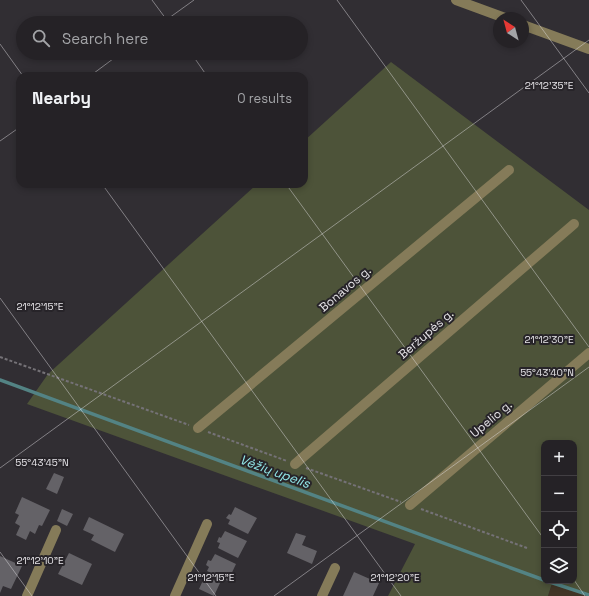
<!DOCTYPE html>
<html lang="en">
<head>
<meta charset="utf-8">
<style>
	:root { --surface:#252226; --page:#2d2a2e; --text:#f1f3f6; --muted:#a3a4a7; --line:#423f43 }
	body { margin:0; font-family:"Space Grotesk",sans-serif; background:var(--page); color:var(--text) }
	.controls { position:absolute; right:12px; bottom:12px; display:grid; overflow:hidden; border-radius:8px; box-shadow:0 2px 6px #0003 }
	.controls button { width:36px; height:36px; display:grid; place-items:center; padding:0; border:0; border-bottom:1px solid var(--line); background:var(--surface); color:var(--text); font:20px sans-serif }
	.compass { position:absolute; left:493px; top:12px; width:36px; height:36px; border-radius:50%; background:var(--surface); box-shadow:0 2px 6px #0003; rotate:324deg }
	.list { margin:0; padding:0; list-style:none }
	h2 { display:flex; justify-content:space-between; align-items:center; height:52px; margin:0; padding:0 16px; font-size:17px }
	h2 small { font-size:13px; font-weight:400; color:var(--muted) }
	.icon { flex:none; width:22px; height:22px; fill:none; stroke:currentColor; stroke-width:2; stroke-linecap:round; stroke-linejoin:round }
	.map { position:relative; flex:none; width:589px; height:596px; overflow:hidden }
	.search { position:absolute; background:var(--surface); box-shadow:0 2px 6px #0003; left:16px; top:16px; width:292px; height:44px; display:flex; align-items:center; gap:10px; box-sizing:border-box; padding:0 14px; border-radius:22px; color:var(--muted); font-size:15px }
	.panel { position:absolute; background:var(--surface); box-shadow:0 2px 6px #0003; left:16px; top:72px; width:292px; height:116px; border-radius:12px }
	.map>svg:first-child { display:block }
</style>
</head>
<body>
<div class="map">
<svg width="589" height="596" viewBox="0 0 589 596">
	<rect width="100%" height="100%" fill="#312e33"/>
	<path fill="#413526" d="M552,583l37,12v1h-41z"/>
	<path fill="#4d5339" fill-rule="evenodd" d="M391,62l198,148v385l-37,-12 -4,13h-160l27,-52 -388,-140 21,-30 209,-190h47v-43zM544,443h30v138h-30z"/>
	<g fill="none" stroke-linecap="round" stroke-linejoin="round">
		<path stroke="#538384" stroke-width="3.5" d="M0,380l544,200
			M547,581l42,14"/>
	</g>
	<path fill="#646267" d="M54,473l10,4 -7,17 -11,-5z
		M22,497l28,13 -8,16 -3,-1 -4,9 -5,-3 -4,9 -10,-5 4,-9 -5,-3 4,-8 -4,-2z
		M235,507l22,11 -9,16 -20,-10 2,-4 -4,-2 3,-4 2,1z
		M62,509l11,5 -6,12 -10,-5z
		M89,517l35,17 -9,18 -24,-12 3,-5 -11,-5z
		M225,531l22,10 -9,17 -20,-10 2,-5 -3,-1 2,-5 2,1z
		M296,533l10,3 -4,9 15,6 -5,13 -25,-11z
		M69,553l23,11 -10,21 -24,-11z
		M215,554l21,10 -8,17 -21,-10 2,-4 -3,-2 2,-5 3,1z
		M0,556l22,10 -11,23 -8,-3 -3,7z
		M354,572l25,11 -6,13h-30z
		M205,576l15,7 -6,13 -15,-7z"/>
	<g fill="none" stroke-linecap="round" stroke-linejoin="round">
		<path stroke="#757277" stroke-width="2" stroke-dasharray="3 2" stroke-linecap="butt" d="M0,357l189,68
			M208,432l79,29
			M306,468l95,34
			M421,509l106,39"/>
		<path stroke="#857b59" stroke-width="10" d="M456,0l49,18
			M523,25l66,24
			M198,428l311,-258
			M295,464l279,-240
			M410,505l179,-152
			M27,596l29,-66
			M175,596l32,-72
			M322,596l13,-28"/>
	</g>
	<path fill="none" stroke="#e6e4e8" stroke-width="1" stroke-opacity="0.45" d="M152,0l17,23M337,0l252,347M521,0l68,93M162,23l32,-23M0,44l23,32M191,53l16,23M90,76l31,-23M0,141l20,-14M102,184l299,412M286,184l258,355M0,298l216,298M0,468l589,-428M0,552l32,44M574,580l11,16M274,596l315,-229"/>
	<g text-anchor="middle" stroke-width="4" stroke-linejoin="round" paint-order="stroke">
		<g font-size="12" fill="#e6e4e8" stroke="#272429">
			<text transform="translate(345 289) rotate(-40)" y="4">Bonavos g.</text>
			<text transform="translate(426 334) rotate(-41)" y="4">Beržupės g.</text>
			<text transform="translate(491 419) rotate(-40)" y="4">Upelio g.</text>
		</g>
		<g font-size="13" font-style="italic" fill="#92e7e8" stroke="#272429">
			<text transform="translate(275 471) rotate(20)" y="5">Vėžių upelis</text>
		</g>
	</g>
	<g font-size="10" text-anchor="middle" fill="#e6e4e8" stroke="#272429" stroke-width="4" stroke-linejoin="round" paint-order="stroke">
		<text x="549" y="89">21°12'35"E</text>
		<text x="40" y="310">21°12'15"E</text>
		<text x="549" y="343">21°12'30"E</text>
		<text x="547" y="376">55°43'40"N</text>
		<text x="42" y="466">55°43'45"N</text>
		<text x="40" y="564">21°12'10"E</text>
		<text x="211" y="581">21°12'15"E</text>
		<text x="395" y="581">21°12'20"E</text>
	</g>
</svg>
<div class="controls">
<button>+</button>
<button>−</button>
<button><svg class="icon" aria-label="locate" viewBox="0 0 24 24"><circle cx="12" cy="12" r="6"/><path d="M12 2v4M12 18v4M2 12h4M18 12h4"/></svg></button>
<button><svg class="icon" aria-label="layers" viewBox="0 0 24 24"><path d="M12 4l9 5-9 5-9-5zM3 14l9 5 9-5"/></svg></button>
</div>
<svg class="compass" viewBox="-18 -18 36 36"><path d="M0-13l5 13h-10z" fill="#e53935"/><path d="M0 13l5-13h-10z" fill="#a3a4a7"/></svg>
<div class="search"><svg class="icon" aria-label="search" viewBox="0 0 24 24"><circle cx="10" cy="10" r="6"/><path d="M15 15l6 6"/></svg>Search here</div>
<section class="panel">
<h2>Nearby<small>0 results</small></h2>
<ul class="list">
</ul>
</section>
</div>
</body>
</html>
